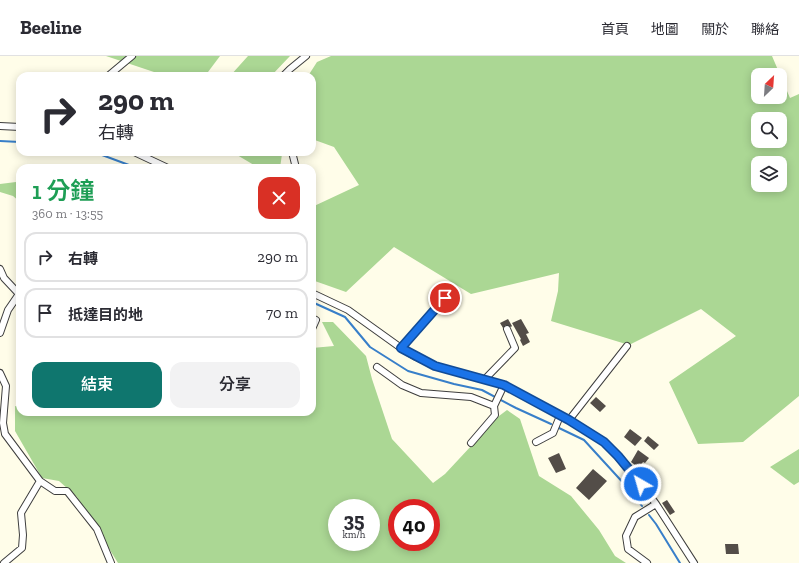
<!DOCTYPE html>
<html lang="zh-TW">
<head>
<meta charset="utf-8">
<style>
	body { margin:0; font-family:"Zilla Slab","Noto Sans TC",serif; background:#f2f2f3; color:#2b2b33; height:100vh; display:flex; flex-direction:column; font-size:15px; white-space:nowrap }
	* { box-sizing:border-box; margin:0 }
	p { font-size:13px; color:#7c7c81 }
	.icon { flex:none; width:22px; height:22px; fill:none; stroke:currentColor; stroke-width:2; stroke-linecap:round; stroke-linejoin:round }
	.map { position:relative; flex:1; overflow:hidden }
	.side { position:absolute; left:16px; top:108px; width:300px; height:252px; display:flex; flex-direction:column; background:#fff; border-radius:12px; box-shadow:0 2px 10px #0003 }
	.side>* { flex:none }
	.top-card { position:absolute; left:16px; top:16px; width:300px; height:84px; border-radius:12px; box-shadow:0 2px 10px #0003; background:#fff; color:#2b2b33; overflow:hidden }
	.needle { width:26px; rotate:25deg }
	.fabs { position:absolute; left:751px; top:12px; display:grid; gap:8px }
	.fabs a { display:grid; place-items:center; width:36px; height:36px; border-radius:8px; background:#fff; box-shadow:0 2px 10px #0003; font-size:20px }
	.speed { position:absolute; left:328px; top:443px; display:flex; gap:8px; font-size:20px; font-weight:700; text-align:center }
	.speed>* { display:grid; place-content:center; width:52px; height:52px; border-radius:50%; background:#fff; box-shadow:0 2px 10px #0003; line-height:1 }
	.speed small { font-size:10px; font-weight:400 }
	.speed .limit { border:6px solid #d22; background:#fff; color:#111 }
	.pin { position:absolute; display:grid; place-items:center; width:34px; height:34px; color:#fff; margin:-17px; border:2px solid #fff; border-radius:50%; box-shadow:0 1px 4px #0007 }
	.me { position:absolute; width:44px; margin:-22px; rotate:322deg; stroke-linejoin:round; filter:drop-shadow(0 0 3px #0008) }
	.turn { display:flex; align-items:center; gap:14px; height:84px; padding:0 16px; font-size:18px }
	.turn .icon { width:52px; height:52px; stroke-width:2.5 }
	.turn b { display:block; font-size:28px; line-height:34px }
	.round { display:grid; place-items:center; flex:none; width:42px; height:42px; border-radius:12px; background:#f2f2f3 }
	.summary { display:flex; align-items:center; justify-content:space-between; height:68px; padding:0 16px }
	h1 { font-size:24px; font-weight:600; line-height:30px; color:#1e9e55 }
	.action { display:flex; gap:8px; margin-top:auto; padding:8px 16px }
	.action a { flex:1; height:46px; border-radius:12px; background:#0f766e; color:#fff; font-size:16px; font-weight:600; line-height:46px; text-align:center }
	.action a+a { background:#f2f2f3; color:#2b2b33 }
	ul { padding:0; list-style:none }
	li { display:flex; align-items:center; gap:12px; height:50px; margin:0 8px 6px; padding:0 8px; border:2px solid #e1e1e2; border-radius:12px }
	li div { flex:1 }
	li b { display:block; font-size:15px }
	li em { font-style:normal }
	header { display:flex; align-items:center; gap:24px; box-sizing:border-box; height:56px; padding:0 20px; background:#fff; border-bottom:1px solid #e1e1e2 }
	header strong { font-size:19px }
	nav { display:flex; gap:22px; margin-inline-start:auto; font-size:14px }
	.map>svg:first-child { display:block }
	.forest { fill:#abd794; fill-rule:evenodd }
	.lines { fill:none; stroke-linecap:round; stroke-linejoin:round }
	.stream { stroke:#387fc9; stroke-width:2 }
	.building { fill:#534d48 }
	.minor-casing { stroke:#3e3e3e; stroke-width:8 }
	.minor { stroke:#fff; stroke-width:6 }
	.route-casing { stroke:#114b97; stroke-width:10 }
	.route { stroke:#1a73e8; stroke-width:7 }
</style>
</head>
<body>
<header>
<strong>Beeline</strong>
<nav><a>首頁</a><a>地圖</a><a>關於</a><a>聯絡</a></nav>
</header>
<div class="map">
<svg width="799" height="507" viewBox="0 0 799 507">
	<rect width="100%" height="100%" fill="#fffde9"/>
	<path class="forest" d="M106 0H220L205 20H166Z
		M248 0H290L271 20H230Z
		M331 0H772L790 42 799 38V340L743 386 698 388 669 326 736 280 701 253 629 289 551 265 558 235 559 217 471 238 394 191 346 236 312 224V151L359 129 334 91 312 83V20H308L317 6ZM758 19H780V41H758ZM758 63H780V85H758ZM758 107H780V129H758Z
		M232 96H281L282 98 280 112H259Z
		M16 126 20 127V146L13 140 0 136V128Z
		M322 266H333L366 300 372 323 392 383 433 427 445 418 499 360 507 354 520 363 539 420 571 440 599 474 615 500 626 507H118L77 441 59 425 42 422 15 375V350L20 351V356H312V292L334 290ZM337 452H371V486H337ZM397 452H431V486H397Z
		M799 393V426L794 429 770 411Z"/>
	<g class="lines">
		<path class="stream" d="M0 85 20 86
			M94 96 137 112
			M312 246 345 261 370 291 408 315 454 328 482 334 516 352 551 368
			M559 372 584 384 627 431 642 450
			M649 459 656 468 680 507"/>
	</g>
	<path class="building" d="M447 247 451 250 446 256 442 253Z
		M508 263 512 270 511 271 506 269 503 272 500 267Z
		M521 263 529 277 526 278 530 286 523 290 520 284 521 283 512 267Z
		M596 341 606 350 600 356 590 347Z
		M630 373 642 382 635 390 624 381Z
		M648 380 659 389 654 394 644 385Z
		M638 394 649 402 645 407 643 406 639 412 631 406Z
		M559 397 566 413 556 417 548 402Z
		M593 413 607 425 589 444 576 432Z
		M667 444 675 456 670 459 662 447Z
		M725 488H738L739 498H726Z"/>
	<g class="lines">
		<g class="minor-casing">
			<path id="minor" d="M108 20 132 0
				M283 20 290 13 306 0
				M0 70 20 71
				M134 96 168 112
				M292 96 296 112
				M0 213 4 222 19 238 8 254 0 277
				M312 237 348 254 401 292 416 301 435 310 504 329 569 364 604 386 633 417 656 448 694 507
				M312 262 316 264 312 273
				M401 292 445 242
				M377 311 402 329 421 337 471 341 494 350 495 359 471 387
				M0 317 6 330 3 367 5 378 40 425 55 435H67L97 473 111 507
				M485 323 515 292 507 273
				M494 350 504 329
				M569 364 627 290
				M536 386 553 377 560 360
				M4 507 22 492 23 479 21 457 40 425
				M647 507 628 493 626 480 635 461 656 448"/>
		</g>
		<use href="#minor" class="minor"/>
	</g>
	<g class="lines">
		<g class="route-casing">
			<path id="route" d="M445 242 401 292 435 310 504 329 569 364 604 386 618 400 641 428"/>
		</g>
		<use href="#route" class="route"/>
	</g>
</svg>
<div class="fabs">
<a><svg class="needle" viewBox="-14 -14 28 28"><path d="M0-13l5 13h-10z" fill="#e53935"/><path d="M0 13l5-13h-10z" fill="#7c7c81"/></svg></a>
<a><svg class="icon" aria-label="search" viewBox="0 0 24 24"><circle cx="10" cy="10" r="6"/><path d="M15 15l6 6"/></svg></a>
<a><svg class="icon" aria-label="layers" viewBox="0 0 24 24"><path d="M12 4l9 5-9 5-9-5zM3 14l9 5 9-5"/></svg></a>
</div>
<div class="speed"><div>35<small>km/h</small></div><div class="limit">40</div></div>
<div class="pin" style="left:445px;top:242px;background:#d93025"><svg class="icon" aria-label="arrive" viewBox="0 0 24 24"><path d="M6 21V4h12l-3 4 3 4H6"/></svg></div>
<svg class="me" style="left:641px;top:428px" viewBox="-20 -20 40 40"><circle r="17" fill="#1a73e8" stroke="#fff" stroke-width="3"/><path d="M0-11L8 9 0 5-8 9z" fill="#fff"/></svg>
<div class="top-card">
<div class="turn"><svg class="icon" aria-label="right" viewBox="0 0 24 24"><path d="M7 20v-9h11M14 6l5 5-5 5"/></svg><div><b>290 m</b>右轉</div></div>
</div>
<section class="side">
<div class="summary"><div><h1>1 分鐘</h1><p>360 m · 13:55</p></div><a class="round" style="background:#d93025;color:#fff"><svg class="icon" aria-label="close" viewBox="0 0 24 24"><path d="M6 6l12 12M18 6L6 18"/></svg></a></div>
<ul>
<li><svg class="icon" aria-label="right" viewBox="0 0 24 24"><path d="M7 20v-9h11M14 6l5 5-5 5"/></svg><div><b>右轉</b></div><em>290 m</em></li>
<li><svg class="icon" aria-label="arrive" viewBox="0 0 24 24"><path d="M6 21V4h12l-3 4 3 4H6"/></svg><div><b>抵達目的地</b></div><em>70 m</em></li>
</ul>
<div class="action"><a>結束</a><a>分享</a></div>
</section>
</div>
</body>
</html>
